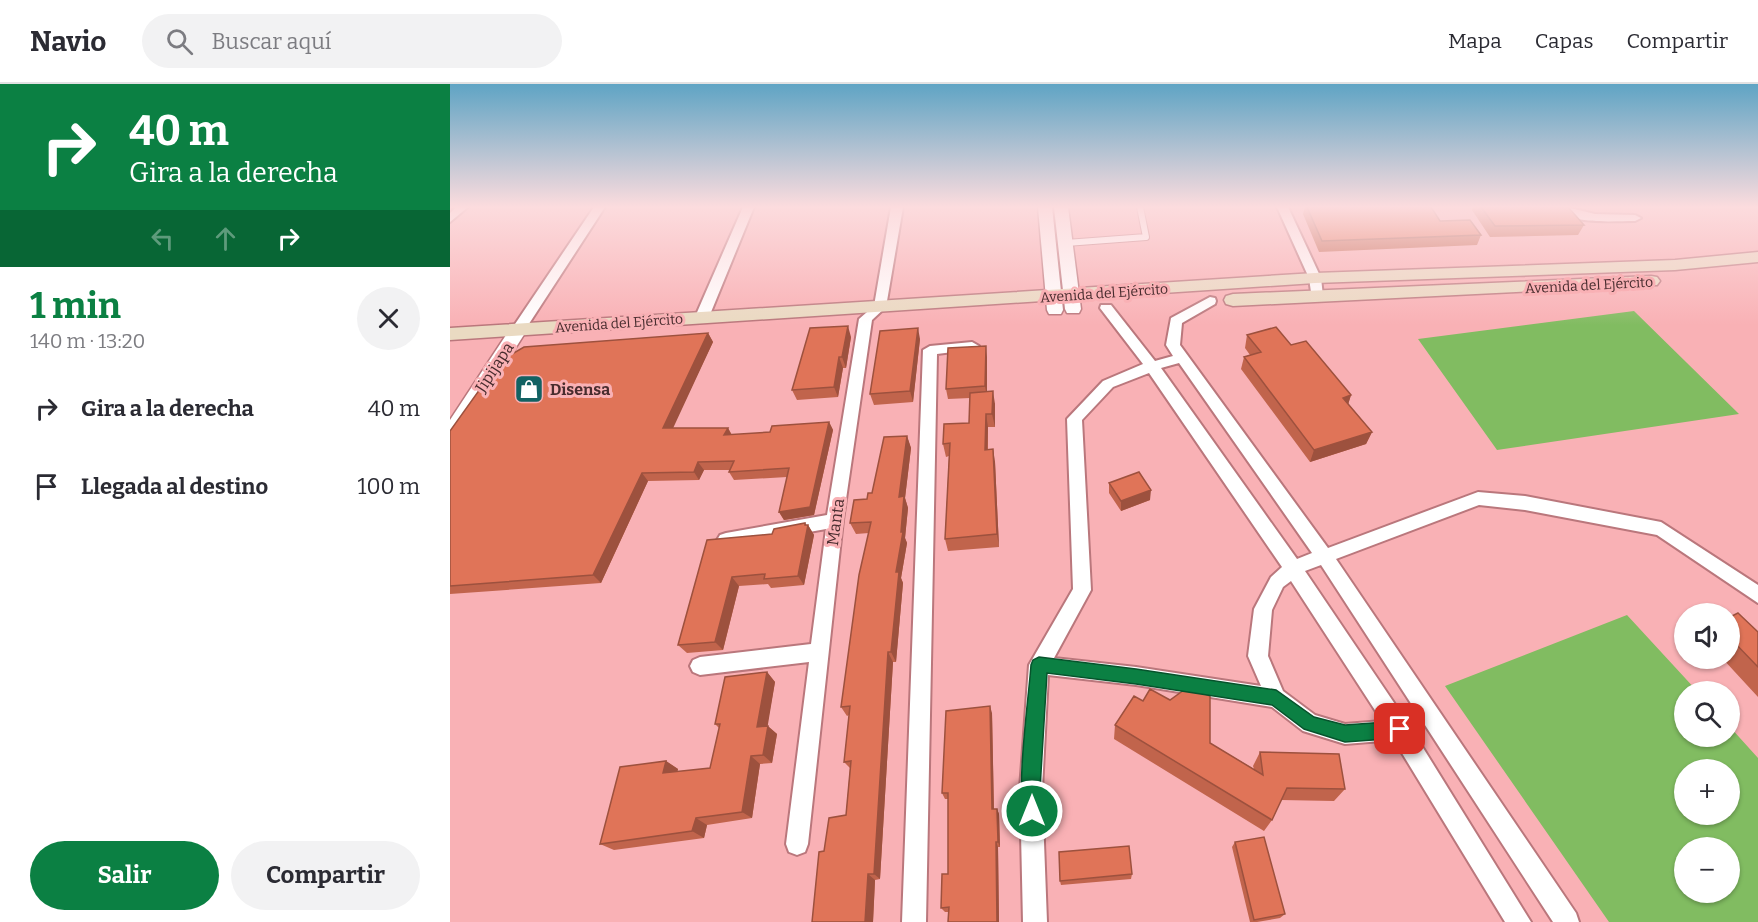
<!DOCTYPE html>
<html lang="es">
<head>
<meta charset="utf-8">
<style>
	body { margin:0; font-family:Bitter,serif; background:#f2f2f3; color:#2b2b33; height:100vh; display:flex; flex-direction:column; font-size:22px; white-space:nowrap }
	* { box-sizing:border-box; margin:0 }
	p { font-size:20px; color:#7c7c81 }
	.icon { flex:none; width:33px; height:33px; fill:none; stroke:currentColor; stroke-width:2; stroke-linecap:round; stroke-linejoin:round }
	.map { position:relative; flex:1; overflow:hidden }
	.drawer { display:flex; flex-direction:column; background:#fff; width:450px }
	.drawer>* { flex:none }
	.top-card { background:#0b8043; color:#fff; overflow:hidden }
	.tools { position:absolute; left:1224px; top:519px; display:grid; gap:12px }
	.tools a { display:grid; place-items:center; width:66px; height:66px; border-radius:50%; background:#fff; box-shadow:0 2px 4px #0004; font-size:30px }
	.pin { position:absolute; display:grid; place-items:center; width:51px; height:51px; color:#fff; margin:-26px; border-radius:12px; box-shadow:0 3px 9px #0006 }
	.me { position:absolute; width:66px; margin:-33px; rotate:0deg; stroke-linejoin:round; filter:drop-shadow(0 0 4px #0008) }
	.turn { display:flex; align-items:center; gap:21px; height:126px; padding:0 30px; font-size:27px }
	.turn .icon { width:78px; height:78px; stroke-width:2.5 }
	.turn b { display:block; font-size:42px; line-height:51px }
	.lanes { display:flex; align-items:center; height:57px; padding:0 30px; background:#0003; justify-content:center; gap:30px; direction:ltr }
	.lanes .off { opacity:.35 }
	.round { display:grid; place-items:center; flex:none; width:63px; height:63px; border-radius:32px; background:#f2f2f3 }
	.summary { display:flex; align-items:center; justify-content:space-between; height:102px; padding:0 30px }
	h1 { font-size:36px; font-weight:700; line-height:45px; color:#0b8043 }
	.primary-button { display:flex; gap:12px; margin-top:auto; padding:12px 30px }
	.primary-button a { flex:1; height:69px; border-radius:36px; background:#0b8043; color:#fff; font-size:24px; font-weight:700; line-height:69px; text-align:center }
	.primary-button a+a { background:#f2f2f3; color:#2b2b33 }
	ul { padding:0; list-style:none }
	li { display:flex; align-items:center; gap:18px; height:78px; padding:0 30px }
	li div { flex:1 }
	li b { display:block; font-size:22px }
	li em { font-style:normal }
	header { display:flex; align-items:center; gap:36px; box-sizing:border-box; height:84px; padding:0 30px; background:#fff; border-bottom:2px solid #e1e1e2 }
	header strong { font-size:28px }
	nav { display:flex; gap:33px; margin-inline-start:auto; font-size:21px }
	.search { width:420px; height:54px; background:#f2f2f3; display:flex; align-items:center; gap:15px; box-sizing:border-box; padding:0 21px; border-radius:33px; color:#7c7c81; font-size:22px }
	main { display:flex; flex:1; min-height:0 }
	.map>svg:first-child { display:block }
	.green { fill:#81bc61; fill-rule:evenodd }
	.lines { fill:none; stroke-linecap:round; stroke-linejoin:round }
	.service-casing { stroke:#ba777c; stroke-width:8 }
	.minor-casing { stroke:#ba777c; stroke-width:4 }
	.tertiary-casing { stroke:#ba777c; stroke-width:3 }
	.secondary-casing { stroke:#ba777c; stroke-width:3 }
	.service { stroke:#fff; stroke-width:6 }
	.minor { fill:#fff; fill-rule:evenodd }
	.tertiary { fill:#fff; fill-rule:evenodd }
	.secondary { fill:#eadac2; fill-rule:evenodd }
	.wall { fill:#c1644c }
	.shaded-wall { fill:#9d513e }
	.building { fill:#e07458; stroke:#9d513e; stroke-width:1.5 }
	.route { fill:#0b8043; stroke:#07532c; stroke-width:1.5 }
	.labels { text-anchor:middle; stroke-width:6; stroke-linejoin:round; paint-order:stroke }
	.far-street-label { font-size:14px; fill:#482c2e; stroke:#f9b1b5 }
	.street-label { font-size:16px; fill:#482c2e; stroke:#f9b1b5 }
	.poi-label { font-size:16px; font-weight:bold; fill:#482c2e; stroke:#f9b1b5; text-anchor:start }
</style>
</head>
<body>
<header>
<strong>Navio</strong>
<div class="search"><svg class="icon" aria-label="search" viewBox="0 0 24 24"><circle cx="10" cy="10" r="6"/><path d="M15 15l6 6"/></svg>Buscar aquí</div>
<nav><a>Mapa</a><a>Capas</a><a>Compartir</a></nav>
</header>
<main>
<section class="drawer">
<div class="top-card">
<div class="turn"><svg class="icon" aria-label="right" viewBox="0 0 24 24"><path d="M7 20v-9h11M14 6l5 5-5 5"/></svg><div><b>40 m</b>Gira a la derecha</div></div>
<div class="lanes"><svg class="icon off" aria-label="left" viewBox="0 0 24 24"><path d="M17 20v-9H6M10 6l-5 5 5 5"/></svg><svg class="icon off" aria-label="ahead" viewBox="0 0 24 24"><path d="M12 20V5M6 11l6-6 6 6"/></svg><svg class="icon" aria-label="right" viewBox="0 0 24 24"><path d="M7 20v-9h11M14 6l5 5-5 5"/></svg></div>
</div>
<div class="summary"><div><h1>1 min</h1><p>140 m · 13:20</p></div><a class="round"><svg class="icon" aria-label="close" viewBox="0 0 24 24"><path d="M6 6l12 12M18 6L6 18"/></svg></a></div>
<ul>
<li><svg class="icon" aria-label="right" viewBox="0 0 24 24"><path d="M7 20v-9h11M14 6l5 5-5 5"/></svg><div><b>Gira a la derecha</b></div><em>40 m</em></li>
<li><svg class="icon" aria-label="arrive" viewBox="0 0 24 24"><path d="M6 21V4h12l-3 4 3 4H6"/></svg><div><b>Llegada al destino</b></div><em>100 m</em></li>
</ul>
<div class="primary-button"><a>Salir</a><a>Compartir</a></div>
</section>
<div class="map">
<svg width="1308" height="838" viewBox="0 0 1308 838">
	<rect width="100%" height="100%" fill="#f9b1b5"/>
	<path class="green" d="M1184 227 1289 330 1047 366 968 255Z
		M1177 531 1247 607 1234 608V652H1280V643L1308 674V838H1159L995 602ZM1234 686H1280V730H1234ZM1234 764H1280V808H1234Z"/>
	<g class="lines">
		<g class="service-casing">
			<path id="service" d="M616 159 696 153 690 123"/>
		</g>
		<g class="minor-casing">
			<path id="minor" d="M6 123H18L0 138V129Z
				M144 123H155L73 249H63L61 246Z
				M293 123H304L259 233 257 236H247L245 233Z
				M441 123H453L436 223 422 236 393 436 358 760 355 768 347 771 339 768 336 760 359 578 250 591 243 588 240 582 243 576 250 573 361 560 376 445 276 463 270 461 267 456 270 451 276 449 377 431 409 235 424 222Z
				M827 123H838L871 194 873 212 872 215H862L859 194Z
				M1101 123H1116L1145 130 1185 131 1191 134 1185 137C1159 137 1121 141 1101 123Z
				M760 213 765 214 766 217 765 220 732 239 730 261 878 464 1028 408 1075 412 1211 438 1308 501V519L1207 451 1075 426 1029 421 886 475 1126 829 1129 838H1103L871 481 855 487 957 638 1081 838H1055L944 656 895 660 853 647 822 623 686 601 598 591 592 705 597 838H573L570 705 579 581 623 505 617 335 653 297 693 280 650 224 651 221H661L705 277 723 272 716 261 721 234ZM729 279 862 469 847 475 711 284ZM699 289 832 483 821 493 804 525 798 572 811 602 686 583 604 574 641 506 632 336 663 303ZM841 497 932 637 895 640 865 631 833 607 818 572 822 526 833 503Z
				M522 258 529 262 527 265 487 270 476 838H452L473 266 480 262Z"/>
		</g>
		<g class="tertiary-casing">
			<path id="tertiary" d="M588 123H602L613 226 611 230H599L597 226Z
				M604 123H618L631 225 629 229H617L615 225Z
				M68 241 74 242 77 246 7 356 0 358V336L62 242Z"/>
		</g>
		<g class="secondary-casing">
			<path id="secondary" d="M1308 168V178L1225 186 865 199 0 256V244L865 189 1225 176Z
				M1201 192 1207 193 1210 197 1207 201 783 222 776 220 774 216 776 212 783 210Z"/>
		</g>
		<use href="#service" class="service"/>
		<use href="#minor" class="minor"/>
		<use href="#tertiary" class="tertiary"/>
		<use href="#secondary" class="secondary"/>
	</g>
	<path class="wall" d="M855 123H981L990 137 1031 151 1027 161 869 168 853 130Z
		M1023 123H1118L1134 141 1128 151 1040 153 1022 126Z
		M258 249 263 258 222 344H278L282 351 320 348 379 338 383 346 364 431 334 436 329 428 337 393 284 396 279 388 280 386H254L249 396 198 397 151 499 0 510V347Z
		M797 251 841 261 901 311 898 320 922 348 916 360 860 378 791 285 794 273 800 271 795 264Z
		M401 253 396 284H393L388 313 347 316 342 306Z
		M470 255 463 318 424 321 420 310Z
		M537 273V308L545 320V343H538V366L545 378 549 463 498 467 495 455 499 372 496 373 493 360 519 339 520 314 498 315 496 305Z
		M457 352 461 364 455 414 458 424 455 454 457 459 451 494 453 499 446 578H443L430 795 425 796 423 838H362L374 767 396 731 400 684 394 678 399 631 397 632 391 623 419 449 406 450 400 439 422 409Z
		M659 399 700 416 671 427 659 409Z
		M355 439 356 441H358L364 451 354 501 321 504 318 500 289 502 273 566 237 569 228 561 257 456 322 450Z
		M1280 533 1308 548V613L1272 574H1280Z
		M317 588 325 598 317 642 327 650 322 679 310 680 302 734 257 741 254 754 164 766 150 760 216 677 228 685 227 688 260 684 269 644 265 640Z
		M720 616 760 659 804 685 803 682 810 668 895 705 884 717 831 716 822 736 814 747 664 655 665 641 693 617Z
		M542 629 544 725H547L549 730 550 763H548L549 838H498L499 828H495L491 824 498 790V715H495L492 709Z
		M785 758 835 830 830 834 807 838H800L782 763Z
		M682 790 681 795 611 801 610 797Z"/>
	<path class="shaded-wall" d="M398 242 401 253 396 284 392 273Z
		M468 244 470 255 463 318 460 307Z
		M258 249 263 258 219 353 213 344Z
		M536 262 537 273V313L535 302Z
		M389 273 393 284 388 313 384 303Z
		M543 307 545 320V343L542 330Z
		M901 311 897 324 893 314Z
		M536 330 538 343 537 379 535 366Z
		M379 338 383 346 364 431 334 436 329 428Z
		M278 344 282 352 274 351Z
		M922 348 916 360 860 378 864 366Z
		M457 352 461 364 455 414 458 424 455 454 457 459 451 494 453 499 446 578 441 568 446 488 451 448 449 413Z
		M543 365 545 378 549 463 547 450Z
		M248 378 254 386 249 396 244 388Z
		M192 389 198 397 151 499 143 491Z
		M701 406 700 416 671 427V417Z
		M355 439 358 444V441L364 451 354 501 348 492Z
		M282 493 289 502 273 566 265 558Z
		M438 568 443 578 430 795 424 790Z
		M317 588 325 598 316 652 307 643Z
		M540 622 542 629 544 731 542 725Z
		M318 642 327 650 322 679 313 671Z
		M301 672 310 680 302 734 292 728Z
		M216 677 228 685 225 697 213 689Z
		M547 725 549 730 550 763 548 758Z
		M246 734 257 741 254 754 242 747Z
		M546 758 548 763 549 838H547Z
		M418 790 425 796 423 838H415Z"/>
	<path class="building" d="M857 123H981L990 137 1020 136 1031 151 872 157Z
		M1031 123H1118L1134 141 1045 142Z
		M398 242 392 273H389L384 303 342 306 360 244Z
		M826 243 841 261 856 257 901 311 893 314 922 348 864 366 794 273 811 268 797 251Z
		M468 244 460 307 420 310 430 247Z
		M258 249 213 344H278L274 351 320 348 322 342 379 338 360 423 329 428 339 384 279 388 284 377 248 378 244 388 192 389 143 491 0 502V347L50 277 74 263Z
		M536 262 535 302 496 305 498 264Z
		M543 307 542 330H536L535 366 543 365 547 450 495 455 500 359 493 360 494 340 519 339 520 309Z
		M457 352 449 413 454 412 451 448H453L446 488H449L441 568H438L424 790H418L415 838H362L369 768 374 767 379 734 396 731 401 677 394 678 400 622 391 623 409 491 421 438 400 439 404 416 417 415 418 409H422L434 353Z
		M689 388 701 406 671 417 659 399Z
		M355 439V441H358L348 492 314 495 315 490 282 493 265 558 228 561 257 456 322 450 324 445Z
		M1288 529 1308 548V583L1280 554V533Z
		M317 588 307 643 318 642 313 671 301 672 292 728 246 734 242 747 150 760 170 683 216 677 213 689 260 684 270 640H265L275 593Z
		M738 603 760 612V659L813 691 810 668 889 670 895 705 837 704 822 736 665 641 684 612 693 617 700 605 720 616Z
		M540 622 542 725H547L548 758H546L547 838H498L499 823 491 824 492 790H498V709H492L496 627Z
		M814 753 835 830 804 836 785 758Z
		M679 762 682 790 610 797 609 768Z"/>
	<linearGradient id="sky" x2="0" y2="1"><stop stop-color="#5fa4c4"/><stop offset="0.51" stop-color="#fcdcde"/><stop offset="1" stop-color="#fcdcde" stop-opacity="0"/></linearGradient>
	<rect width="1308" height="241" fill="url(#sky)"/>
	<path class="route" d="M589 573 686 585 826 606 864 633 895 641 950 637 956 640 959 645 956 651 950 654 895 658 854 645 822 621 686 600 597 589 590 705 591 727 588 734 582 736 575 734C565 710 579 612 581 581L583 576Z"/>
	<defs>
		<g id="shop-square" transform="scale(1.5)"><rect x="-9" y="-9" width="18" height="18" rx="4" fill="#126263" stroke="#f9b1b5"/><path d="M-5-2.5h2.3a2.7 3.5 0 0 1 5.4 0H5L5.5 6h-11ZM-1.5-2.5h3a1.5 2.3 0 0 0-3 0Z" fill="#fff"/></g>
	</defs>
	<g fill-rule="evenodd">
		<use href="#shop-square" x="79" y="305"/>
	</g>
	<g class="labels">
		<g class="far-street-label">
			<text transform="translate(1139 201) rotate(-3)" y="5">Avenida del Ejército</text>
			<text transform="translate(654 209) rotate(-4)" y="5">Avenida del Ejército</text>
			<text transform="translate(169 239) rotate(-4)" y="5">Avenida del Ejército</text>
		</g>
		<g class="street-label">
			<text transform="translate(44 283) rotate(-57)" y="6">Jipijapa</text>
			<text transform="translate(385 438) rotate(-82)" y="6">Manta</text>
		</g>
		<g class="poi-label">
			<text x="100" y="311">Disensa</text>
		</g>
	</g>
</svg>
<div class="tools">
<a><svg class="icon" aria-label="sound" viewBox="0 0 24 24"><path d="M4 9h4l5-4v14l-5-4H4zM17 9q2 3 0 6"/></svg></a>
<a><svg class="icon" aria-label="search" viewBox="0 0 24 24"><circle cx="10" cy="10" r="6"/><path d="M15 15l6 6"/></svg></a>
<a>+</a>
<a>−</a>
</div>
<div class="pin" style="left:950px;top:645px;background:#d93025"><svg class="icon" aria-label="arrive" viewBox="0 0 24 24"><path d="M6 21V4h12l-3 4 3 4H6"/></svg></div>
<svg class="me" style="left:582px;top:727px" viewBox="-20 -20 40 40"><circle r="17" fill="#0b8043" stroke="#fff" stroke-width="3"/><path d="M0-11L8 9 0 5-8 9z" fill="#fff"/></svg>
</div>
</main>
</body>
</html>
